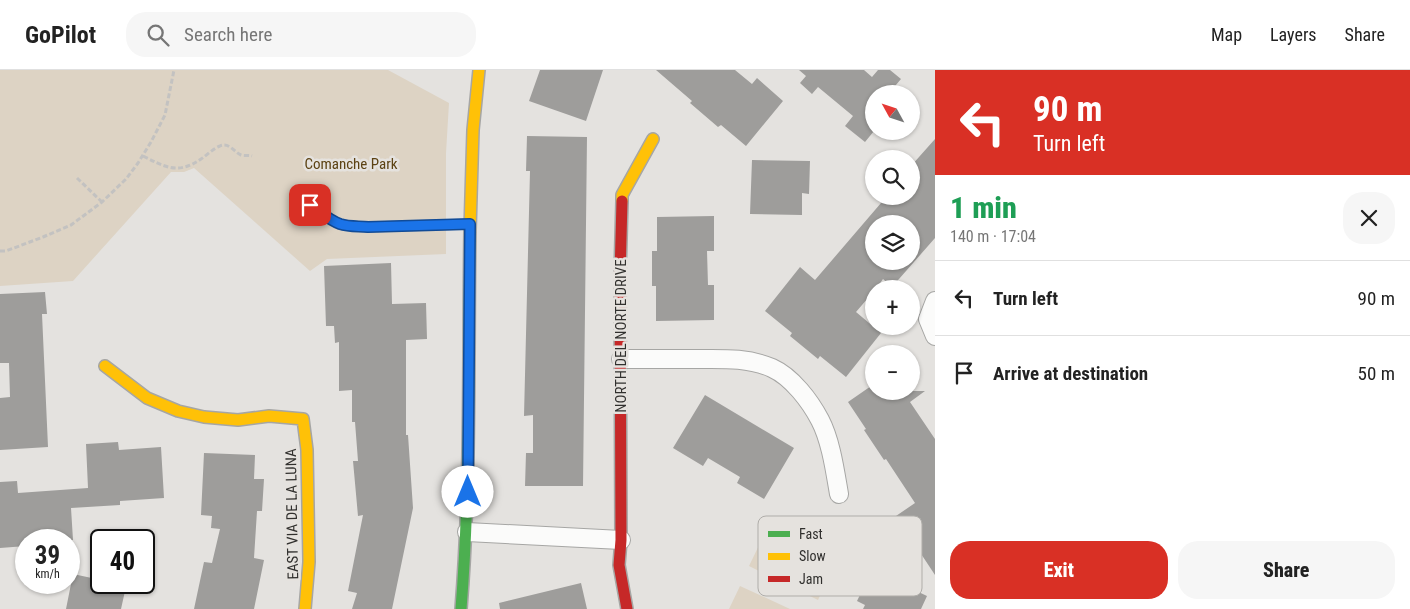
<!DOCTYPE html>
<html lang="en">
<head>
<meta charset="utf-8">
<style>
	body { margin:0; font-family:"Roboto Condensed",sans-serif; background:#f6f6f6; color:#222; height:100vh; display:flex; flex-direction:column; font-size:19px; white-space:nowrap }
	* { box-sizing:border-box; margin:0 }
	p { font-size:16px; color:#767676 }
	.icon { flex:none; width:28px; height:28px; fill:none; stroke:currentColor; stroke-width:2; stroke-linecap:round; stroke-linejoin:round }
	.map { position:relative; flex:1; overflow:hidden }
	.drawer { display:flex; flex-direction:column; background:#fff; width:475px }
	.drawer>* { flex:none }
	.hud { background:#d93025; color:#fff; overflow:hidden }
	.needle { width:32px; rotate:310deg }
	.buttons { position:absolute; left:865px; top:15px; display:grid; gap:10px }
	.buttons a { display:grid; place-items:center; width:55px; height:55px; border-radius:50%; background:#fff; box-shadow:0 1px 4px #0004; font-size:25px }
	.speed { position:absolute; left:15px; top:459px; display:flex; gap:10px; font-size:25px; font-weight:700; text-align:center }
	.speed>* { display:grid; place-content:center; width:65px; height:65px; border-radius:50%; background:#fff; box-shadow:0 1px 4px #0004; line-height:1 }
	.speed small { font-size:12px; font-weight:400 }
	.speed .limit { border:2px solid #111; border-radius:8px; background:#fff; color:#111 }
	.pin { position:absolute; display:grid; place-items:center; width:42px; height:42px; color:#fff; margin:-21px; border-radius:10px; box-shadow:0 2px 8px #0006 }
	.me { position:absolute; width:55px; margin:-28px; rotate:0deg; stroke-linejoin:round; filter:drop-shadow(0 0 4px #0008) }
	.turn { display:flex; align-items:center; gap:18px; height:105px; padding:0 15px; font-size:22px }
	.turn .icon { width:65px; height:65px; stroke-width:2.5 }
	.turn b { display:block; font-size:35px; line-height:42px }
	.round { display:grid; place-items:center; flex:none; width:52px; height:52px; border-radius:20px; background:#f6f6f6 }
	.headline { display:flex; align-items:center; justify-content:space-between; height:85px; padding:0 15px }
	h1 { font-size:30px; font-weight:800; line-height:38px; color:#1e9e55 }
	.action { display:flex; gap:10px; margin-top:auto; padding:10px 15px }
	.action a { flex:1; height:58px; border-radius:20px; background:#d93025; color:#fff; font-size:20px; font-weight:800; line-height:58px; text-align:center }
	.action a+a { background:#f6f6f6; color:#222 }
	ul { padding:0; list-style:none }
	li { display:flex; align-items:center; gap:15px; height:75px; padding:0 15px; border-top:1px solid #e0e0e0 }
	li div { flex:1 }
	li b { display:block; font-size:19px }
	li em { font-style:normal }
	header { display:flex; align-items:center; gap:30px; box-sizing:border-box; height:70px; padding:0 25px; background:#fff; border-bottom:1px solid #e0e0e0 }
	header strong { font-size:24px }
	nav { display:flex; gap:28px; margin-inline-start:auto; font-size:18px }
	.search { width:350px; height:45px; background:#f6f6f6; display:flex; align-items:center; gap:12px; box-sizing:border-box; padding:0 18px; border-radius:20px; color:#767676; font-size:19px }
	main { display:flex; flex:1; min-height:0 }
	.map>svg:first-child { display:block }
	.green { fill:#ddd3c4 }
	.building { fill:#9e9d9b; fill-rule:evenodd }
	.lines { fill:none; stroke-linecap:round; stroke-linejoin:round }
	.lane-casing { stroke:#a6a6a4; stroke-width:11 }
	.street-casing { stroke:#a6a6a4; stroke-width:20 }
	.fast-casing { stroke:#a6a6a4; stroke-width:14 }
	.slow-casing { stroke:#a6a6a4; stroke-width:14 }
	.jam-casing { stroke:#a6a6a4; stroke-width:14 }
	.path { stroke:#c3c2c1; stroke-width:3; stroke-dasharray:5 2.5; stroke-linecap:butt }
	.lane { stroke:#fbfbfa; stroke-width:9 }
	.street { stroke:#fbfbfa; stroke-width:18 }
	.fast { stroke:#4caf50; stroke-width:11 }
	.slow { stroke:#ffc107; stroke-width:11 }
	.jam { stroke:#c62828; stroke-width:11 }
	.route-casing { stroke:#114b97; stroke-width:12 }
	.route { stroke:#1a73e8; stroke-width:9 }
	.labels { text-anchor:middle; stroke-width:5; stroke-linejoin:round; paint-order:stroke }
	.park-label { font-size:15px; fill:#5c4213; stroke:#e5e2de }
	.street-label { font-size:15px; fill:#31302e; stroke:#e5e2de }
	.key { fill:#e5e2de; stroke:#afada9; stroke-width:1 }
	.key-label { font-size:14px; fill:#31302e }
</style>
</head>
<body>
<header>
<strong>GoPilot</strong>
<div class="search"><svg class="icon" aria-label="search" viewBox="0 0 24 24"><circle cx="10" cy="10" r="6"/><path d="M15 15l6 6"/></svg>Search here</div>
<nav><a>Map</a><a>Layers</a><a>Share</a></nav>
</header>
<main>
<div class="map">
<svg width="935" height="539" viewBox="0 0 935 539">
	<rect width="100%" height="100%" fill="#e4e2df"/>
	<path class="green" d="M0 0H388L449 33 446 83V184L327 189 310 201 194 98 184 102H171L73 211 0 216Z
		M765 463 834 496 818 530 749 496Z
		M740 516 790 539H729Z"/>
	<path class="building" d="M540 0H603L586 51 529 31Z
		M656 0H735L752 14 757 8 783 31 746 76 721 55 718 57 690 33 692 31Z
		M799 0H864L872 7 878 0H890L901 9 890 22 893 24H874V61L865 72 845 56 853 46 818 17 812 24 800 13 806 6Z
		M527 66 587 67 583 416H525L526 383H533V345L524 346 530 101H526Z
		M935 69V168L892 217 883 209 876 219H874V221L856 242 881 263 846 307 820 286 818 289 790 266 792 263 765 241 800 197 815 210 887 126H911V96ZM874 154H911V191H874Z
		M752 90 810 91 809 124 802 123V145L750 144Z
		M714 146V181H707L708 215H714V250L656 251V216H652V181H657V147Z
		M391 193 392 234 426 233 427 269 406 270V365H408L413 438 392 539H352L357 523 348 521 363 445 358 446 353 391H358L355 352H352V320L339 321V272L335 273 334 256H326L324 196Z
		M45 222 47 244H42L48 377 0 380V328L10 327 9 293H0V224Z
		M874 314V321H925L910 332 935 369V505L896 446 915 433 886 389 884 390 864 360 866 359 848 332Z
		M705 325 794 378 764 429 737 413 740 407 708 388 703 396 673 378Z
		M118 372 119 380 161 377 164 428 120 431V435L71 438 73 470H26V476L0 478V412L17 411 18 423 88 418 86 374Z
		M204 383 255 385 254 409H264L262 441H257L254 488 264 490 254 539H194L204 492 212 493 220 459 211 458 212 446 201 445Z
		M872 500 927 526 921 539H863L865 535 857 531Z
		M73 504 101 510V512H127L121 539H66Z
		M581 513 587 539H500L499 533Z"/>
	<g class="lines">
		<g class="lane-casing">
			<path id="lane" d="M310 135C319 141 329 150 340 154 349 157 359 156 368 157L470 154"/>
		</g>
		<g class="street-casing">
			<path id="street" d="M935 231 928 249 935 266
				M621 289C645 289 669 289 693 289 720 289 747 287 772 298 792 307 810 331 820 350 831 371 835 401 839 424
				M467 462 621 470"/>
		</g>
		<g class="fast-casing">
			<path id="fast" d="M461 539C471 413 468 287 470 160"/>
		</g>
		<g class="slow-casing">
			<path id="slow" d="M622 131V125L653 69
				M470 160 473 60 479 0
				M105 296 147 328 178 341 204 347 238 350 269 346 303 349 307 380 309 492 305 539"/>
		</g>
		<g class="jam-casing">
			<path id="jam" d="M622 131 620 205 621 470 619 495 627 539"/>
		</g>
		<path class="path" d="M143 86C165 97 178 105 201 89 207 85 214 78 220 76 229 72 234 82 241 85 243 86 249 85 252 86
			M77 108 102 132
			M0 181H6L43 167 71 155 102 132 126 109 138 93 151 72 165 45 174 0"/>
		<use href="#lane" class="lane"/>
		<use href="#street" class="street"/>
		<use href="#fast" class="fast"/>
		<use href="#slow" class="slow"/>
		<use href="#jam" class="jam"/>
	</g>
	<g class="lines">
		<g class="route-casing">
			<path id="route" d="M310 135C319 141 329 150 340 154 349 157 359 156 368 157L470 154 468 422"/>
		</g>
		<use href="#route" class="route"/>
	</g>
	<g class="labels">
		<g class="park-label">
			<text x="351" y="99">Comanche Park</text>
		</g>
		<g class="street-label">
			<text transform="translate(621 266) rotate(-90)" y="5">NORTH DEL NORTE DRIVE</text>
			<text transform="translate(292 444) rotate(-91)" y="5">EAST VIA DE LA LUNA</text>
		</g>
	</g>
	<rect x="758" y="446" width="164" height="80" rx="8" class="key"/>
	<rect x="768" y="461" width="22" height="6" fill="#4caf50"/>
	<rect x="768" y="483" width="22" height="7" fill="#ffc107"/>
	<rect x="768" y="506" width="22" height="6" fill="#c62828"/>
	<g class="key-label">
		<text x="799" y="469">Fast</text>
		<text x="799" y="491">Slow</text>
		<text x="799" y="514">Jam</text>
	</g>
</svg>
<div class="buttons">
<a><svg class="needle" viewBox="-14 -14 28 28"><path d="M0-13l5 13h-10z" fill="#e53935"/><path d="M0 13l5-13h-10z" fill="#767676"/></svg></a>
<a><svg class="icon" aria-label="search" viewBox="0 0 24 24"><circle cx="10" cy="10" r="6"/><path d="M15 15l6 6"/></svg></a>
<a><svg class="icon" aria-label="layers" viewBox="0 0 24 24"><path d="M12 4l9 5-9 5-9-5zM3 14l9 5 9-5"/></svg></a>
<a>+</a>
<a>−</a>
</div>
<div class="speed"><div>39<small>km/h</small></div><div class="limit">40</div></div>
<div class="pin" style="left:310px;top:135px;background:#d93025"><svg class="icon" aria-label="arrive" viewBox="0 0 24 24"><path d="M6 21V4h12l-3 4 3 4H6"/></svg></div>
<svg class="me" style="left:468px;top:422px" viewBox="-20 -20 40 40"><circle r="19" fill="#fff"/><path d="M0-13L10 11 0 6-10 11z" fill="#1a73e8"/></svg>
</div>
<section class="drawer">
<div class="hud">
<div class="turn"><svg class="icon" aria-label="left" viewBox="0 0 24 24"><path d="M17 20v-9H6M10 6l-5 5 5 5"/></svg><div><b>90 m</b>Turn left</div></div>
</div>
<div class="headline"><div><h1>1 min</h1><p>140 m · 17:04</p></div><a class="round"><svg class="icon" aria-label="close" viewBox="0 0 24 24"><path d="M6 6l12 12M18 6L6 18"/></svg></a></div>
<ul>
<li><svg class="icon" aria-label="left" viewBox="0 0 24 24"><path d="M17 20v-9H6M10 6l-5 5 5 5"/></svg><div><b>Turn left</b></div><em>90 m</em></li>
<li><svg class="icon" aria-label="arrive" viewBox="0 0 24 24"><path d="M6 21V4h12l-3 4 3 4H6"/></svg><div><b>Arrive at destination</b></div><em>50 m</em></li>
</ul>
<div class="action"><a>Exit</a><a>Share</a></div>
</section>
</main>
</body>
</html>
